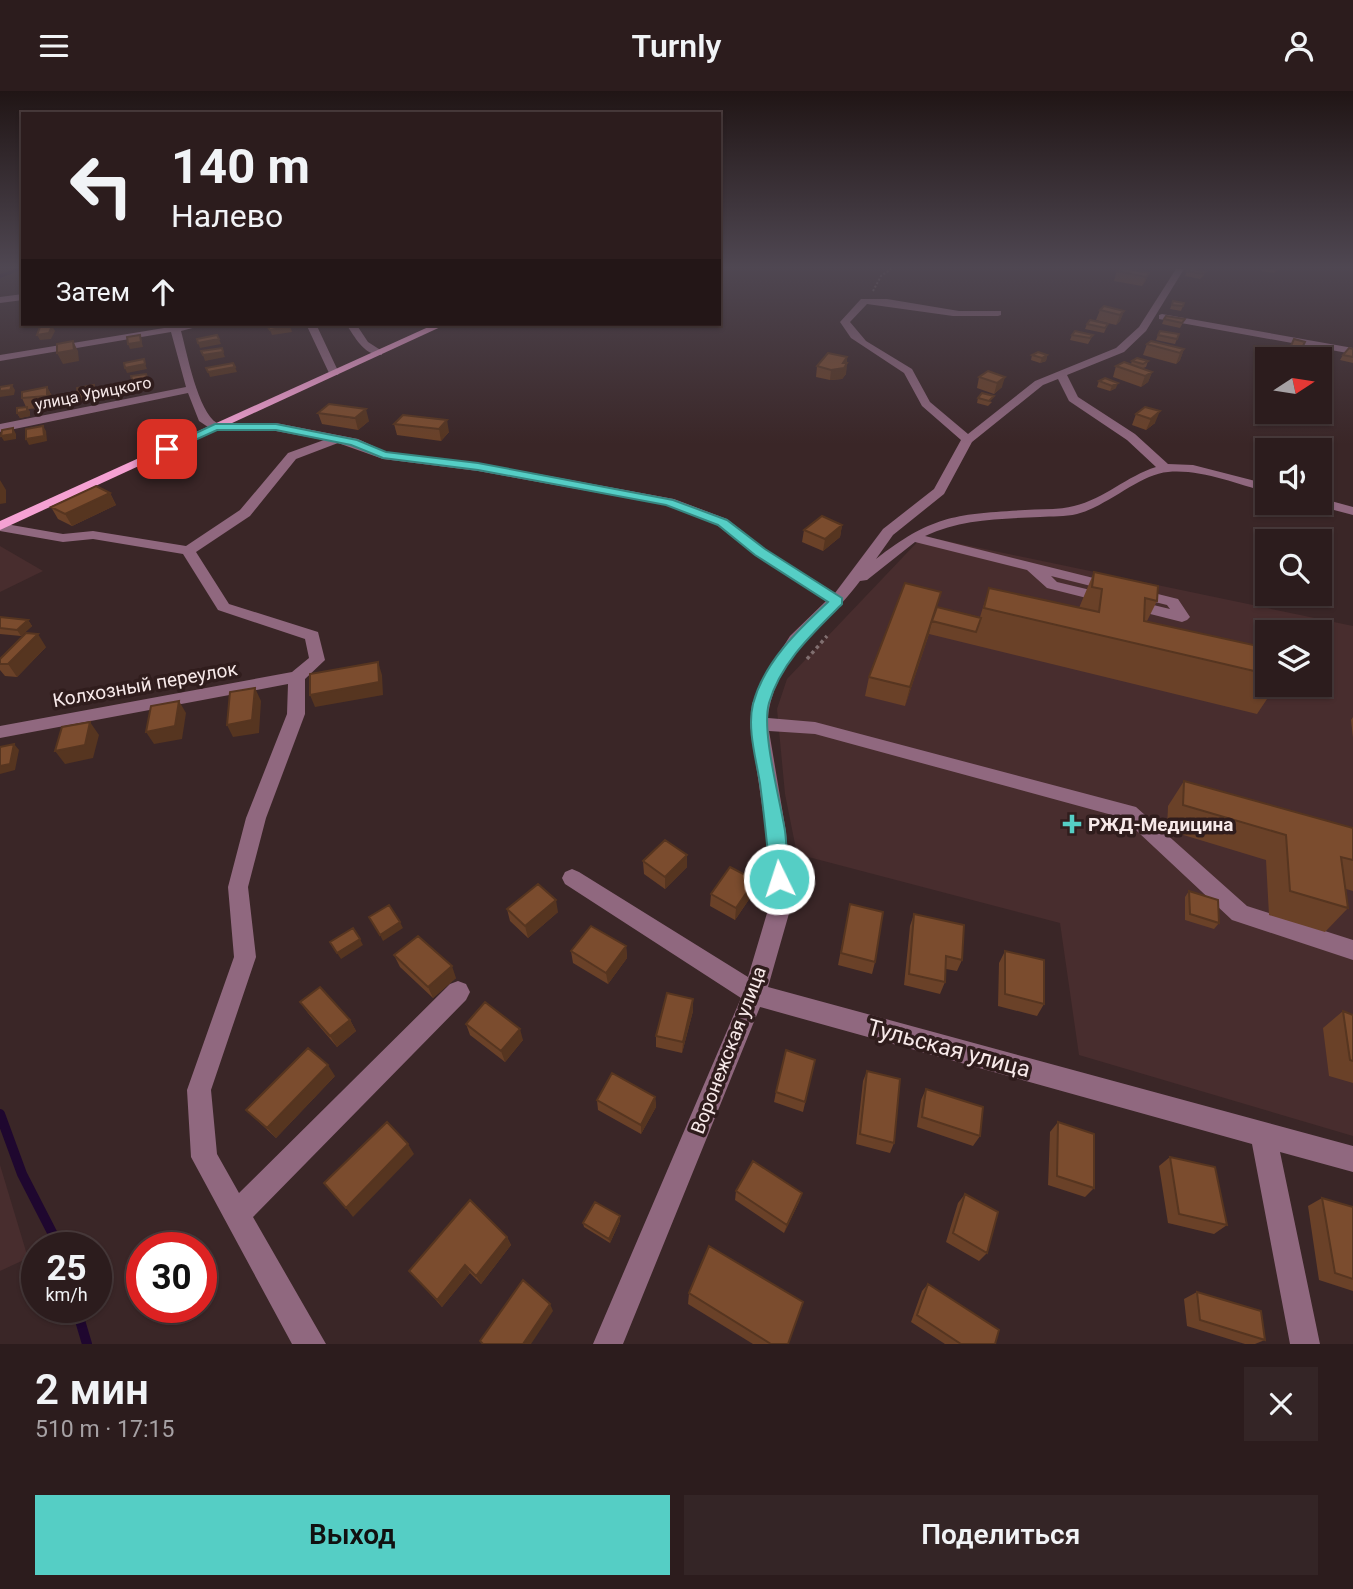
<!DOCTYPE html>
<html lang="ru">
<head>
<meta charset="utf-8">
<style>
	body { margin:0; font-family:Roboto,sans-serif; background:#342526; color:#f1f3f6; height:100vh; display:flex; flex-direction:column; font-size:26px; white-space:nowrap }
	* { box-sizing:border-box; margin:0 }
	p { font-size:23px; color:#a6a1a4 }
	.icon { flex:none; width:38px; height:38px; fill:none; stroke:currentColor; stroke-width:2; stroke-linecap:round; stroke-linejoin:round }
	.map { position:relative; height:1253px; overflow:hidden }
	.drawer { display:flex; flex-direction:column; background:#2c1c1d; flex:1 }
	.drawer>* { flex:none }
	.top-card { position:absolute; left:21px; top:21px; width:700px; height:214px; border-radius:0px; box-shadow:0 2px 5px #0004,0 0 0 2px #483a3b; background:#2c1c1d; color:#f1f3f6; overflow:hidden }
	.needle { width:46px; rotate:78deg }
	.tools { position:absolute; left:1255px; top:256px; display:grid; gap:14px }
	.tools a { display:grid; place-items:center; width:77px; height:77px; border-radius:0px; background:#2c1c1d; box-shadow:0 2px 5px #0004,0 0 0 2px #483a3b; font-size:35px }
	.speed { position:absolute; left:21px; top:1141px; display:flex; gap:14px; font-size:35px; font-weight:700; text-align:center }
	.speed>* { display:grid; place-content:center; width:91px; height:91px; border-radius:50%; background:#2c1c1d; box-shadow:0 2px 5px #0004,0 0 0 2px #483a3b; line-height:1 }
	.speed small { font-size:18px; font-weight:400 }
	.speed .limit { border:10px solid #d22; background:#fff; color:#111 }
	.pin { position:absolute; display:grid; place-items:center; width:60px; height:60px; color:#fff; margin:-30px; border-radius:14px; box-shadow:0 4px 10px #0006 }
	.me { position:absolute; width:77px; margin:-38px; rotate:356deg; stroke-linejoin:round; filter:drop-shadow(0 0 5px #0008) }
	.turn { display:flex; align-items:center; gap:24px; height:147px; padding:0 35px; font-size:32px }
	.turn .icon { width:91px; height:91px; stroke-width:2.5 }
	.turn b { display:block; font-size:49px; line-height:60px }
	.then { display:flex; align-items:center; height:66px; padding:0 35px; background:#0003; gap:14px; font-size:26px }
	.round { display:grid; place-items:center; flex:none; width:74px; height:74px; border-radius:0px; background:#342526 }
	.head { display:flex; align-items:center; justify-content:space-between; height:119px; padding:0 35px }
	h1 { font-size:42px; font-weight:600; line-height:52px }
	.cta { display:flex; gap:14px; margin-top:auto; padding:14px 35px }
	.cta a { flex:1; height:80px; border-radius:0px; background:#55cec5; color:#111; font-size:28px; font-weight:600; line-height:80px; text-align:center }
	.cta a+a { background:#342526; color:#f1f3f6 }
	header { display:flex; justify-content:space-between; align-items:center; height:91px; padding:0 35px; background:#2c1c1d; font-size:32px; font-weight:600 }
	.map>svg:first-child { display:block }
	.built { fill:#482d2e; fill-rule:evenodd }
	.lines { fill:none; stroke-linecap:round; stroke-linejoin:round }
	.stream-far1 { stroke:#1f072f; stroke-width:3.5 }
	.stream { stroke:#1f072f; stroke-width:10 }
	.path-far1 { stroke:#816f70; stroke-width:2; stroke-dasharray:2 2; stroke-linecap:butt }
	.path { stroke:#816f70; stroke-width:3.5; stroke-dasharray:3.5 3.5; stroke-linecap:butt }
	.minor { fill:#90687f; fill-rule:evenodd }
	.major { fill:#f5a1d3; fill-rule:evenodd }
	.wall { fill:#6a4128 }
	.shaded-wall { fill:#563520 }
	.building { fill:#7b4c2e; stroke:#563520; stroke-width:2 }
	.route { fill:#55cec5; stroke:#378680; stroke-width:2 }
	.poi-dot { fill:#55cec5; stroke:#301d1d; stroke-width:2.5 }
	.labels { text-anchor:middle; stroke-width:7; stroke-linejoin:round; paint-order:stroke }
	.far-street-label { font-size:16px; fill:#f7e9e9; stroke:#301d1d }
	.street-label { font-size:19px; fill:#f7e9e9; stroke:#301d1d }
	.poi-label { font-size:19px; font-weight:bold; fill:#f7e9e9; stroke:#301d1d; text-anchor:start }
	.near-street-label { font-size:23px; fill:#f7e9e9; stroke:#301d1d }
</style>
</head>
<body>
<header><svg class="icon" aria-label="menu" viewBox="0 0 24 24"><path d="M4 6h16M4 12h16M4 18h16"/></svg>Turnly<svg class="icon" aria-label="person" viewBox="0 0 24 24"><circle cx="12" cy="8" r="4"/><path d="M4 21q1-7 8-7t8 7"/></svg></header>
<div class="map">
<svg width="1353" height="1253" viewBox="0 0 1353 1253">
	<rect width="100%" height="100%" fill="#3a2627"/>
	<path class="built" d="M923 445 1353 535V1045L1079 964 1060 832 797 763 785 703 777 618 787 588ZM1267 541H1320V593H1267Z
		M0 455 43 480 0 501Z
		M0 1074 28 1167 0 1180Z"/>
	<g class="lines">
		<path class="stream-far1" d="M0 185 19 178"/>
		<path class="stream" d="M0 1023 22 1083 60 1157
			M76 1216 87 1253"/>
		<path class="path-far1" d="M873 200 881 185 891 178"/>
		<path class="path" d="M807 568 827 545"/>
		<path class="minor" d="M1176 178H1184L1146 240 1124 261 1067 284 1078 306 1135 343 1168 373 1193 374 1267 393V401C1236 393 1201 378 1168 381 1140 383 1108 415 1077 423 1065 426 1052 425 1040 426 999 428 962 428 925 445L1178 508 1190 526 1187 529 1182 531 1047 497 1027 479 915 451 867 489 860 490C828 534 774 566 768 627L815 631 1136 716 1247 815 1353 849V869L1232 829 1123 727 815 643 769 640 786 741 792 812 768 896 1353 1055V1081L1280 1061 1320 1253H1290L1252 1053 760 916 623 1253H593L741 907 565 793 562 787 565 781 572 778 579 781 748 886 770 812 766 741 750 633 752 613 765 584 790 545 826 510 755 464 717 434 666 414 478 380 383 368 338 352 296 368 250 425 196 461 229 513 318 541 325 569 305 588V623L266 727 248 796 256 866 211 999 217 1063 239 1102 450 893 458 890 466 893 470 901 466 909 253 1126 326 1253H292L191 1066 187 999 234 866 228 796 246 727 287 623 288 593 0 647V635L292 581 309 567 305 548 218 519 183 463 93 448 63 451 0 440V432L63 443 93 440 186 455 240 419 288 362 324 349 276 340 211 338 199 330 188 302 0 341V333L186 296 171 241 0 270V264L170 236 169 233H208L181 240C187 262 198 321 217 332H276L358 348 386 361 478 372 674 408 727 428 765 458 835 502 883 438 934 398 961 349 922 315 904 282 851 247 840 231 861 208H887L959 220H1001V224L998 225H953L867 213 850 231 866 250 912 278 930 311 968 343 1035 290 1116 257 1139 236ZM1058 288 1069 310 1127 349 1156 376C1127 385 1104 408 1074 415 1059 419 1041 418 1025 419 957 423 932 424 876 468L893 444 944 403 972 351 1043 294ZM1051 485 1167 514 1170 518 1057 491Z
			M23 203V209L0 212V206Z
			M1162 223 1353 257V263L1159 228V224Z
			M306 233H316L339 282 338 284 329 282Z
			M346 233H356L368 251 382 260V264C364 265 355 246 346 233Z
			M1320 407 1353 416V424L1315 414 1314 411H1320Z"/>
		<path class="major" d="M435 233H447L0 439V430Z"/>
	</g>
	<path class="wall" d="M1263 178H1278L1274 182 1262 180Z
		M1117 180 1149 182 1145 191 1142 195 1114 190Z
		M1187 180 1205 181 1203 185 1200 188 1185 185Z
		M1173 210 1184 212 1181 220 1170 218Z
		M1100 219 1124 220 1120 230 1116 234 1096 229Z
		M1164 228H1185L1180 237 1162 233Z
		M1087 233H1108L1104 242 1085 238Z
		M1179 243 1175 253 1156 249 1158 244Z
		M1072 244H1093L1088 253 1070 249Z
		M1294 248 1305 251 1299 264 1287 262Z
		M1147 253 1184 258 1180 269 1176 273 1143 264Z
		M1353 258V272L1340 269 1343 264Z
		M1032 264H1047L1046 270 1040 272 1031 269Z
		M847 266 846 283 842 288 830 289 816 286 817 275Z
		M1132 270H1148L1146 276 1143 277 1152 281 1148 291 1141 296 1113 286 1116 275 1131 273Z
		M988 280 1002 296 994 303 977 297 979 286Z
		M1105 287 1116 297 1110 300 1097 296 1099 290Z
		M47 296 53 307V316L28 318 30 321V325L20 327 17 322 26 316 22 307Z
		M978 307 992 311 988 315 977 312Z
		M1145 316 1155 332 1146 339 1132 334 1136 323Z
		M318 322 369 330 358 339 322 333Z
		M403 324 449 341 441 350 397 344 394 333Z
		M110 402 116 414 72 435 58 428 51 416Z
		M842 434 840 446 823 460 802 451 804 439Z
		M1094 481 1157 510 1147 530 1267 583V593H1277L1257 623 929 543 905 615 865 605 869 586 937 516 980 526 989 497 1079 517Z
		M0 526 28 529 32 535 21 545 0 543Z
		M46 556 17 586 5 585 0 579V568Z
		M1353 626V647L1351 629Z
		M1184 690 1353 737V800L1346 798 1348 817 1325 841 1269 824 1266 769 1167 739 1168 715Z
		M643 770 687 776 665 798 644 783Z
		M1189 800 1219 832 1214 838 1185 829V806Z
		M754 801 735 829 710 815 711 803Z
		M850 813 875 871 872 883 838 874Z
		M507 818 558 821 528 847 510 830Z
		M914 823 962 869 957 880 946 878 945 891 940 903 904 894 910 835Z
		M626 855 627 867 608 893 573 872 571 860Z
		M1005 860 1044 913 1037 925 998 915 999 872Z
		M394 864 456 887 433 907 400 876Z
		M693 908V920L682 962 656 956V945Z
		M300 911 350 929 356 940 337 956 308 922Z
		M1343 920 1353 924V992L1329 985 1323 937Z
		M466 933 523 949 505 971 470 944Z
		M815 969 803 1021 774 1011 776 1001Z
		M867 980 894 1052 890 1062 856 1053 863 990Z
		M335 985 276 1047 246 1019Z
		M926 998 980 1045 973 1055 917 1036 921 1009Z
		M655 1006 656 1016 641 1043 598 1019 597 1009Z
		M1058 1031 1094 1097 1085 1106 1048 1094 1050 1041Z
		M1170 1066 1227 1134 1214 1143 1168 1132 1159 1075Z
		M736 1100 802 1102 799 1111 784 1142 735 1109Z
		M965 1103 987 1162 979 1170 946 1151 958 1112Z
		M1322 1107 1353 1116V1200L1319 1189 1308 1115Z
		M620 1125V1130L610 1152 584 1136 583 1132Z
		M507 1146 511 1154 481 1193 470 1182 442 1216 416 1187Z
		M928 1193 995 1253H945L911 1231 922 1200Z
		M1197 1201 1265 1249 1255 1253H1245L1187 1235 1184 1208Z
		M689 1202 788 1253H753L688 1213Z"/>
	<path class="shaded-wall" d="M1149 182 1145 191 1142 195 1146 186Z
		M1124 220 1120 230 1116 234 1120 224Z
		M124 233H144L125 236Z
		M52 235 55 240 51 248 40 249 37 244Z
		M290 235 292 241 272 244 270 239Z
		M140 244 143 256 130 258 128 253Z
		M219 248 221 253 200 257 198 252Z
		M73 250 78 260 79 270 63 273 57 262Z
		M1184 258 1180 269 1176 273 1180 262Z
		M223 261 225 266 205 270 203 264Z
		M1047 264 1046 270 1040 272 1042 267Z
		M847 266 846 283 842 288 830 289 831 279 843 272Z
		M145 273 147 278 127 282 125 277Z
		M235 276 237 281 210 286 208 281Z
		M1152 281 1148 291 1141 296 1145 285Z
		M146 283 151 298 137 301 134 295Z
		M1005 286 1002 296 994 303 997 292Z
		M1118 292 1116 297 1110 300 1112 295Z
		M12 294 15 299 14 304 0 306V300Z
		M94 294 96 299 98 308 81 311 78 306Z
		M47 296 53 307V316L47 305Z
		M27 316 30 321V325L20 327 17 322Z
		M366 318 369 330 358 339 355 327Z
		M1160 320 1155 332 1146 339 1151 328Z
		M447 329 449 341 441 350 439 338Z
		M43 335 46 340 47 350 29 354 26 348Z
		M13 337 16 343V348L4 350 1 345Z
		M0 389 6 399V412L0 413Z
		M110 402 116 414 72 435 65 423Z
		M842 434 840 446 823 460 825 448Z
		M28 529 32 535 21 545 17 539Z
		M932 530 929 543 905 615 910 596Z
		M38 543 46 556 17 586 8 573Z
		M378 571 382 584 383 604 315 616 310 604Z
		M255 597 261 610 259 642 233 646 227 634Z
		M179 610 186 622 182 648 154 653 146 641Z
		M90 631 99 644 93 667 65 673 55 660Z
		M14 653 19 659 15 679 0 683V675Z
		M687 764V776L665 798V786Z
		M755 789 754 801 735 829 736 817Z
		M556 809 558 821 528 847 525 835Z
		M400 831 403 837 383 850 380 844Z
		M360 848 363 854 341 868 337 862Z
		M626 855 627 867 608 893 606 882Z
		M452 875 456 887 433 907 428 896Z
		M693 908V920L682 962 683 951Z
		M350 929 356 940 337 956 330 945Z
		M520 938 523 949 505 971 501 960Z
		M328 974 335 985 276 1047 267 1037Z
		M655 1006 656 1016 641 1043V1034Z
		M408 1053 414 1063 353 1126 346 1117Z
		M802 1102 799 1111 784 1142 787 1134Z
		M620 1125V1130L610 1152 609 1148Z
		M507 1146 511 1154 481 1193 476 1185Z
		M465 1174 470 1182 442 1216 437 1209Z
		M550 1213 553 1220 531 1253H523Z"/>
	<path class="building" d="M1120 178H1128L1149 182 1146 186 1117 180Z
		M1190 178H1192L1205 181 1202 183 1187 180Z
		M1173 210 1184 212 1183 215 1172 214Z
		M1104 215 1124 220 1120 224 1100 219Z
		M1166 225 1185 228 1182 232 1164 228Z
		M1090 229 1108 233 1105 237 1087 233Z
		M281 233H289L290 235 270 239 267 235Z
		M52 235 49 242 37 244 40 236Z
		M1075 240 1093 244 1090 247 1072 244Z
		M1160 240 1179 243 1177 248 1158 244Z
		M140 244 141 251 128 253 127 246Z
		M217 244 219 248 198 252 197 248Z
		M1294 248 1305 251 1301 259 1290 257Z
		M73 250 74 259 57 262V253Z
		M1151 250 1184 258 1180 262 1147 253Z
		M222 257 223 261 203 264 201 260Z
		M1349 257 1353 258V266L1343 264Z
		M1038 261 1047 264 1042 267 1032 264Z
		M828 262 847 266 843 272H847L844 277 831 279 817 275Z
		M1137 267 1148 270 1143 273 1132 270Z
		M144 268 145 273 125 277 124 272Z
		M1124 271 1152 281 1145 285 1116 275Z
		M233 272 235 276 208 281 206 277Z
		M988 280 1005 286 997 292 979 286Z
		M146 283 149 292 134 295 131 285Z
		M1105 287 1118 292 1112 295 1099 290Z
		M12 294 10 299 0 300V296Z
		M94 294 95 302 78 306 77 297Z
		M47 296V305L22 307V301Z
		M982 302 994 305 989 310 978 307Z
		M329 313 366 318 355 327 318 322Z
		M27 316V320L17 322V317Z
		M1145 316 1160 320 1151 328 1136 323Z
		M403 324 447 329 439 338 394 333Z
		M43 335 44 345 26 348V338Z
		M13 337V343L1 345 2 339Z
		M96 395 110 402 65 423 51 416Z
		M822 425 842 434 825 448 804 439Z
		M1094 481 1158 495 1157 510 1145 507 1144 530 1267 557V583L984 517 989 497 1099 521 1102 498 1092 496Z
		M905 492 941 501 910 596 869 586Z
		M937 516 981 527 976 541 932 530Z
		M0 526 28 529 17 539 0 537Z
		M26 542 38 543 8 573H0V568Z
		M378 571 379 591 310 604V583Z
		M255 597 252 629 227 634 230 601Z
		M179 610 175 635 146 641 151 615Z
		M90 631 85 654 55 660 62 636Z
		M14 653 10 673 0 675V656Z
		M1184 690 1353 737V769L1341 766 1348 817 1290 800 1286 744 1183 714Z
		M665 749 687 764 665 786 643 770Z
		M730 776 755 789 736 817 711 803Z
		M538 793 556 809 525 835 507 818Z
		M1189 800 1218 809 1219 832 1190 823Z
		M850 813 883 821 875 871 841 862Z
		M389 814 400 831 380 844 369 826Z
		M914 823 964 834 962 869 946 865 945 891 909 883Z
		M591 835 626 855 606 882 571 860Z
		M353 837 360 848 337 862 330 851Z
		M418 845 452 875 428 896 394 864Z
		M1005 860 1044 869V913L1005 903Z
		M320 896 350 929 330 945 300 911Z
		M667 902 693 908 683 951 656 945Z
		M485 911 520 938 501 960 466 933Z
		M1343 920 1353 924V970L1350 969Z
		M308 957 328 974 267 1037 246 1019Z
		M786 959 815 969 805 1011 776 1001Z
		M867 980 900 988 894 1052 860 1043Z
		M612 982 655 1006 641 1034 597 1009Z
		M926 998 983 1016 980 1045 922 1026Z
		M387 1031 408 1053 346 1117 324 1092Z
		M1058 1031 1094 1043V1097L1057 1085Z
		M1170 1066 1215 1076 1227 1134 1179 1123Z
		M753 1070 802 1102 787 1134 736 1100Z
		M965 1103 998 1121 987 1162 953 1142Z
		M1322 1107 1353 1116V1188L1335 1182Z
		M470 1109 507 1146 476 1185 465 1174 437 1209 409 1180Z
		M595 1111 620 1125 609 1148 583 1132Z
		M709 1155 803 1211 788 1253H771L689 1202Z
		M523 1189 550 1213 523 1253H483L480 1250Z
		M928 1193 999 1239 995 1253H961L917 1224Z
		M1197 1201 1261 1220 1265 1249 1200 1229Z"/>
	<linearGradient id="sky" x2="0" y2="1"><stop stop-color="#201515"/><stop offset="0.5" stop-color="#4f4752"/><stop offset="1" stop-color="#4f4752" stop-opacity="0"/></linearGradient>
	<rect width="1353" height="353" fill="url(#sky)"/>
	<path class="route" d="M215 333H276L357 349 386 361 478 372 673 409 727 429 765 458 842 507V513C813 542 781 571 769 612 761 640 780 708 785 740 787 756 787 772 789 788L786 794 779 796 773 794 770 788C768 756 764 724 760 692 756 668 747 637 753 613 764 571 798 539 828 511L755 464 718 434 666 414 478 379 383 367 351 354 276 339H217L171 360 162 358Z"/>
	<path class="poi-dot" d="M1068.5 722.5h7v7h7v7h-7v7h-7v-7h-7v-7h7z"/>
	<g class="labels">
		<g class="far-street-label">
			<text transform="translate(93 302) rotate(-11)" y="6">улица Урицкого</text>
		</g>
		<g class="street-label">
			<text transform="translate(145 593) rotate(-10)" y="7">Колхозный переулок</text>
			<text transform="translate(728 959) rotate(-69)" y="7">Воронежская улица</text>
		</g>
		<g class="poi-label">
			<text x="1088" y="740">РЖД-Медицина</text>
		</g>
		<g class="near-street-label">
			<text transform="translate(949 957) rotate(15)" y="8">Тульская улица</text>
		</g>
	</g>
</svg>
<div class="tools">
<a><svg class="needle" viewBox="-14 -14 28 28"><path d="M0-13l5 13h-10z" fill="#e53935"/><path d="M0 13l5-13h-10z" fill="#a6a1a4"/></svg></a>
<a><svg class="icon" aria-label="sound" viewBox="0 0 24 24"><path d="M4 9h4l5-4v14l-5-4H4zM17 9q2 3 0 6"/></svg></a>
<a><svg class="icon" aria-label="search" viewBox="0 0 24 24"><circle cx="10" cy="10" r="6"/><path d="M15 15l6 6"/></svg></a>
<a><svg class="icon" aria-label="layers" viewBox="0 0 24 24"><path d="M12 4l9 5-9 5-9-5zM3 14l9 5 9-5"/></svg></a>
</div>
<div class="speed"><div>25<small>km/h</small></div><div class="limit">30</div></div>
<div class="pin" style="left:167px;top:358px;background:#d93025"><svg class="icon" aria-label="arrive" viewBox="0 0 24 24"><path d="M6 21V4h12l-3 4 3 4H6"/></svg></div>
<svg class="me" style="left:779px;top:788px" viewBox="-20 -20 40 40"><circle r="17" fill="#55cec5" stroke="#fff" stroke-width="3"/><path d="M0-11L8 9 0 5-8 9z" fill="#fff"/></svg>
<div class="top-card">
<div class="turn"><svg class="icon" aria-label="left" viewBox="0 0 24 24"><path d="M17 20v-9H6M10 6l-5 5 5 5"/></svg><div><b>140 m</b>Налево</div></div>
<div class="then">Затем<svg class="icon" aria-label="ahead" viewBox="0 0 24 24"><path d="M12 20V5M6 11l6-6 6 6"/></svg></div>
</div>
</div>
<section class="drawer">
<div class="head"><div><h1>2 мин</h1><p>510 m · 17:15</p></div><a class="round"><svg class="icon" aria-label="close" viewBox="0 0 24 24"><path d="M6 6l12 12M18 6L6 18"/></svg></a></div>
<div class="cta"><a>Выход</a><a>Поделиться</a></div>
</section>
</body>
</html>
